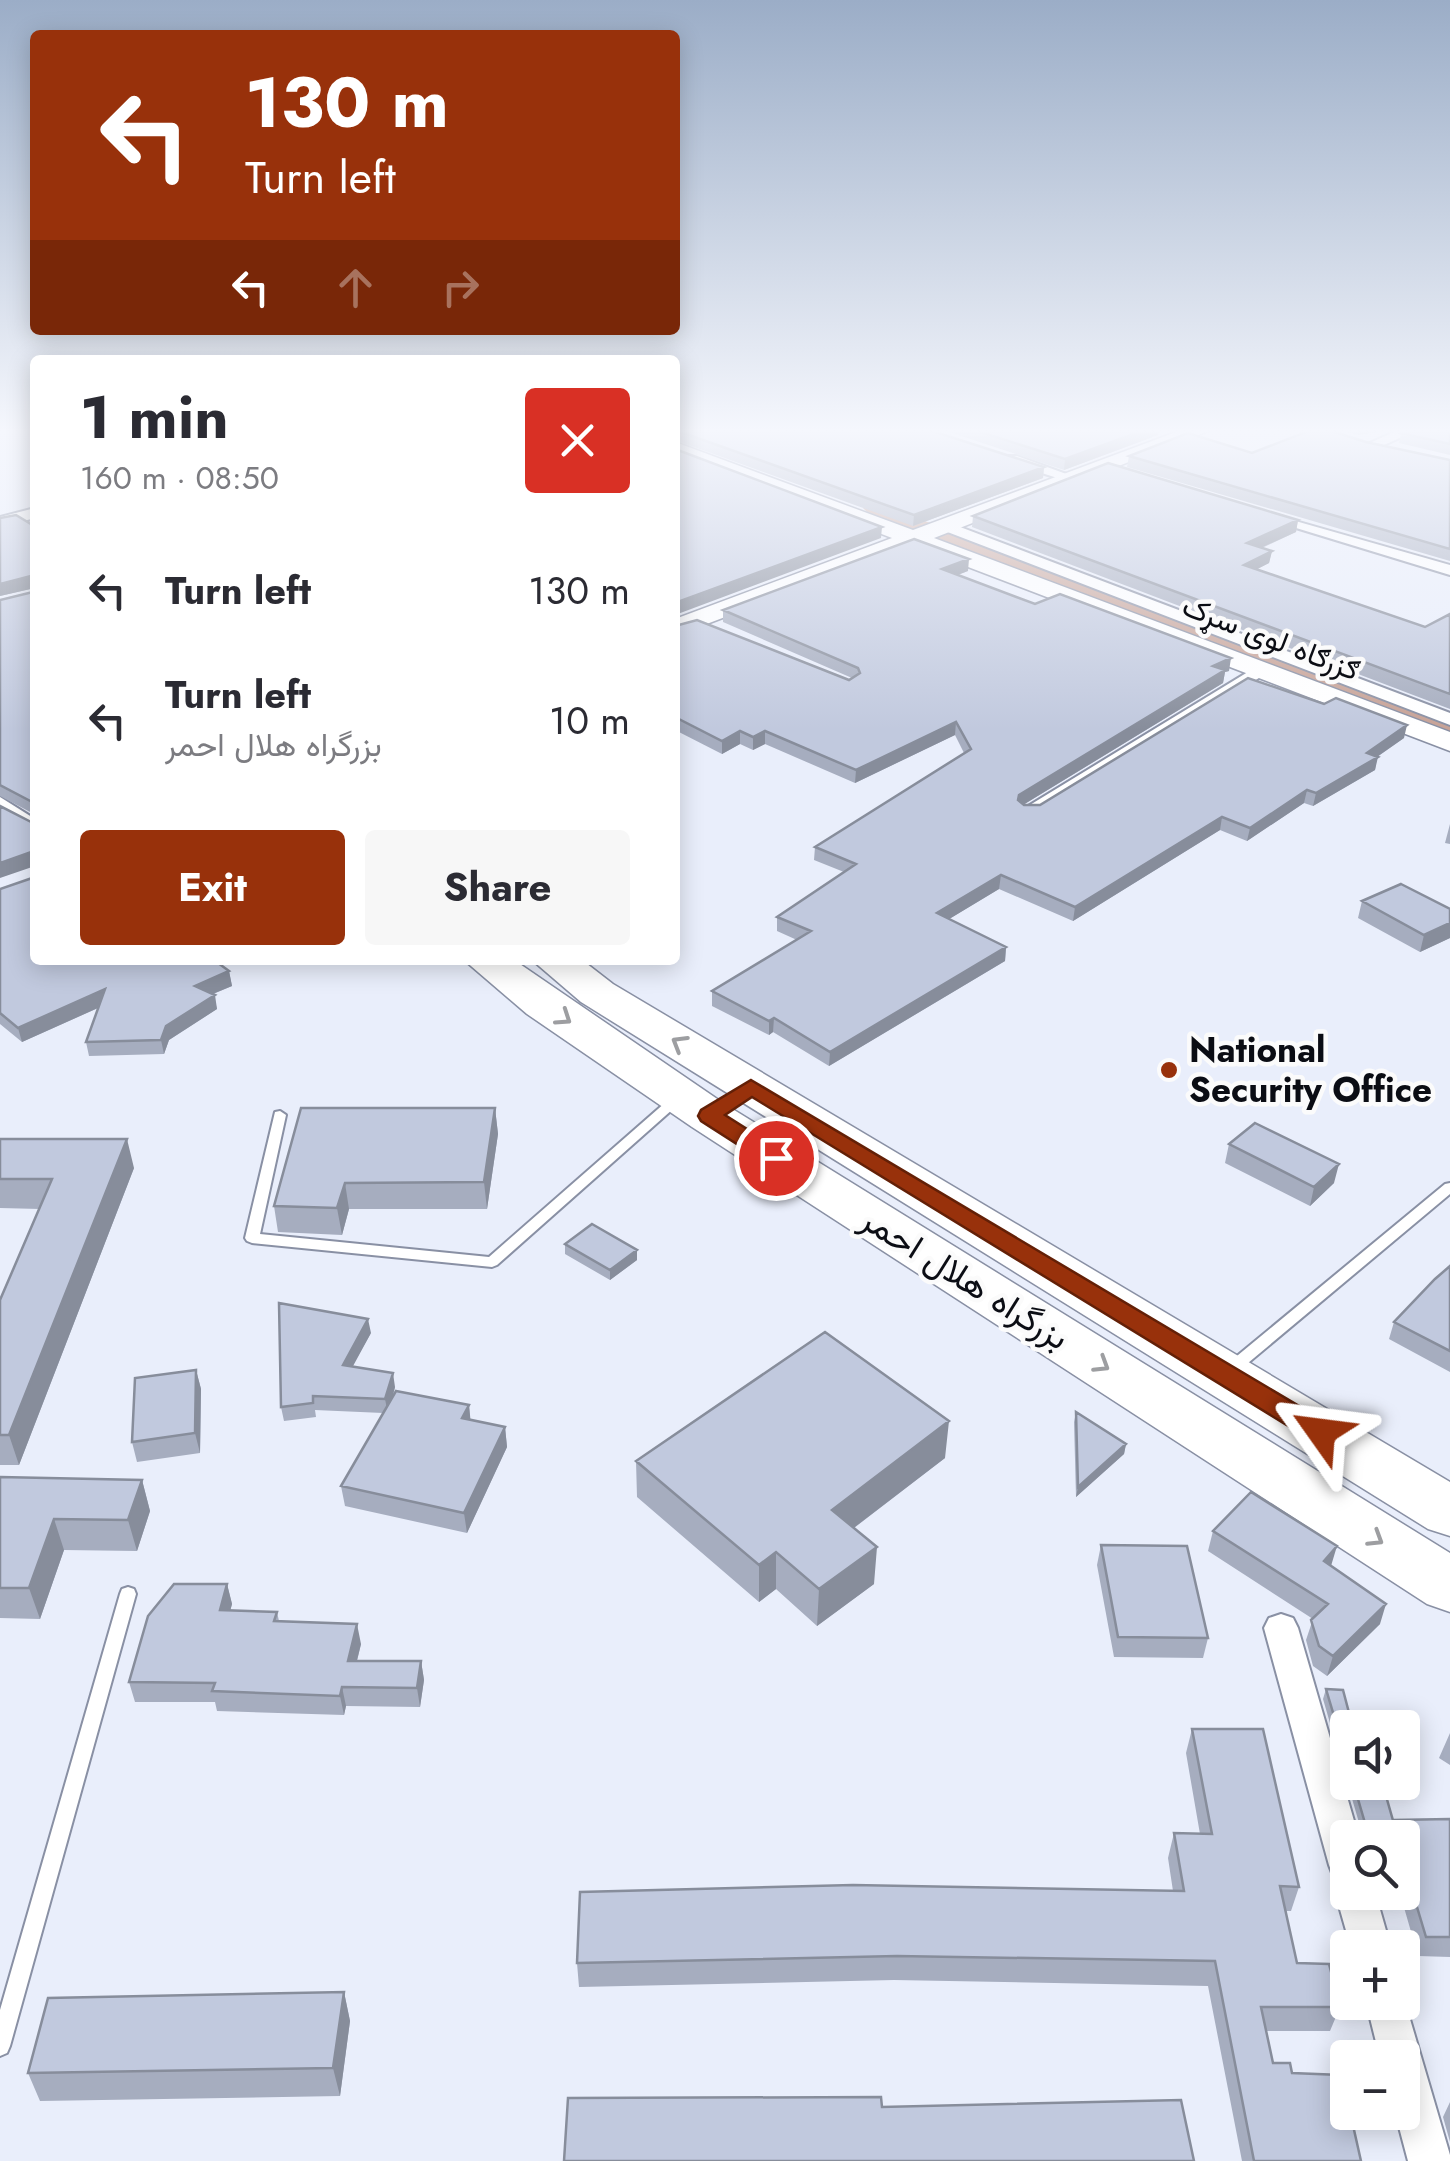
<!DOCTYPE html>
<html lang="en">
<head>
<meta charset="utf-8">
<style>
	body { margin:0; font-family:Jost,Vazirmatn,sans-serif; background:#f7f7f7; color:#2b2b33; height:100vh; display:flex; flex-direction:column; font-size:38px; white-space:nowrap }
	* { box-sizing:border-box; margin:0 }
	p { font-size:32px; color:#7c7c81 }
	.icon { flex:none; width:55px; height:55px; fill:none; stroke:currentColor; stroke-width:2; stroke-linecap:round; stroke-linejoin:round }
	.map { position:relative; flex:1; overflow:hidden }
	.sheet { position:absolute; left:30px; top:355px; width:650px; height:610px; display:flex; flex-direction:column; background:#fff; border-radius:10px; box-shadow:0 5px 25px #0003 }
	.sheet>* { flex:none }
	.guide { position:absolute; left:30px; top:30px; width:650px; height:305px; border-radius:10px; box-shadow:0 5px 25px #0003; background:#98310b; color:#fff; overflow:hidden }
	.buttons { position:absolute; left:1330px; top:1710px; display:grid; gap:20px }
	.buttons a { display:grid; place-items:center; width:90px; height:90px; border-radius:10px; background:#fff; box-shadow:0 5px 25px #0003; font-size:50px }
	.pin { position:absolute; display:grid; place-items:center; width:85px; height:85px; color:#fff; margin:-42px; border:5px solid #fff; border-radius:50%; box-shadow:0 2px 10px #0007 }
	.me { position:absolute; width:110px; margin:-55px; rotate:301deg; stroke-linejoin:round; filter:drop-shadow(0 0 8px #0008) }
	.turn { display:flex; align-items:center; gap:35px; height:210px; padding:0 50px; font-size:45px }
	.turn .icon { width:130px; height:130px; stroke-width:2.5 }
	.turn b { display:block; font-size:70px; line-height:85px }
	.lanes { display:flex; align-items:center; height:95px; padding:0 50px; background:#0003; justify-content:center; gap:50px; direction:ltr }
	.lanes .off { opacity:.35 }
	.round { display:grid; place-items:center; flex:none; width:105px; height:105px; border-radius:10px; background:#f7f7f7 }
	.summary { display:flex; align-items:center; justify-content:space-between; height:170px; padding:0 50px }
	h1 { font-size:60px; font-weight:700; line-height:75px }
	.action { display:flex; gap:20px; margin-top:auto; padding:20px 50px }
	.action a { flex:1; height:115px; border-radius:10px; background:#98310b; color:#fff; font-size:40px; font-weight:700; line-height:115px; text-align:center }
	.action a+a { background:#f7f7f7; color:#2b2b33 }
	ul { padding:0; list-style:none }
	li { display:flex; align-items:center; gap:30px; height:130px; padding:0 50px }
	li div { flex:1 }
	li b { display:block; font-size:38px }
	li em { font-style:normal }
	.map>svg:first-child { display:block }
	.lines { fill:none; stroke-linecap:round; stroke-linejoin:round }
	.canal { fill:#c7a296; fill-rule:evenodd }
	.lane-casing { stroke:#8990a4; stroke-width:4 }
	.street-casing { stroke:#8990a4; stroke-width:4 }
	.secondary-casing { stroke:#8990a4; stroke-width:3 }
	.highway-casing { stroke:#8990a4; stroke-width:3 }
	.lane { fill:#fff; fill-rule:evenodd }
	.street { fill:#fff; fill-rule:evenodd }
	.secondary { fill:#fff; fill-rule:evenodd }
	.highway { fill:#fff; fill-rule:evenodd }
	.wall { fill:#a6adbf }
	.shaded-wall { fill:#878d9b }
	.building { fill:#c1c9de; stroke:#878d9b; stroke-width:2.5 }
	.oneway { stroke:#9d9ea1 }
	.route { fill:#98310b; stroke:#632007; stroke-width:2.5 }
	.poi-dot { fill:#98310b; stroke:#fbfbfb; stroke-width:4 }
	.labels { text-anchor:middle; stroke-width:9; stroke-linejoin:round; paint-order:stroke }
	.far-street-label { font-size:30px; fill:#0b0d14; stroke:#fbfbfb }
	.poi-label { font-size:35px; font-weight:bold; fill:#0b0d14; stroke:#fbfbfb; text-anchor:start }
	.street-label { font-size:35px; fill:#0b0d14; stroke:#fbfbfb }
</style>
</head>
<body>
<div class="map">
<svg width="1450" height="2161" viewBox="0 0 1450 2161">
	<rect width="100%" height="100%" fill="#e9eefb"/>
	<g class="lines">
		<path class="canal" d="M874 502 1450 717V734L867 512 863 508 867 504Z"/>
		<g class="lane-casing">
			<path id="lane" d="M678 1094 684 1098 682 1101 497 1265 492 1267 252 1243 247 1241 245 1238 275 1112 280 1111 286 1115 260 1234 489 1257 674 1095Z
				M1450 1183V1194L1236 1373 1231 1374 1226 1373 1223 1369 1226 1365 1445 1184Z
				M128 1587 134 1589 136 1594 10 2046 7 2053 0 2056V2010L120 1594 122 1589Z"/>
		</g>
		<g class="street-casing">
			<path id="street" d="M1403 428H1422L1375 449 1363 446Z
				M1007 456H1017L1080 479 1073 483 1007 462Z
				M35 508V518L0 527V517Z
				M1260 511 1450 565V575L1260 517Z
				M937 522H947L1450 713V725L937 528Z
				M1261 664 1270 669 1267 673 1037 815H1023L1020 811Z
				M0 797 35 819V835L0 813Z
				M1281 1614 1293 1618 1298 1628 1359 1838H1348V1892H1375L1391 1948H1351L1335 1892 1341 1880 1334 1878 1329 1865 1264 1628 1269 1618Z
				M1402 1992 1450 2155V2161H1408L1395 2112H1402V2058H1380L1366 2002H1402Z"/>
		</g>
		<g class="secondary-casing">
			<path id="secondary" d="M1187 428H1216L934 538 1450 732V751L913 546 675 636V619L892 538 675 455V442L913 530Z"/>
		</g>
		<g class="highway-casing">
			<path id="highway" d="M464 960H514L726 1105 1450 1553V1612L1427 1604 692 1127 527 1014Z
				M532 960H582L613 984 1450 1482V1536L1428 1529 581 1002Z"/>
		</g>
		<use href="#lane" class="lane"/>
		<use href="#street" class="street"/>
		<use href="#secondary" class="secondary"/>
		<use href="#highway" class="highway"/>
	</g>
	<path class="wall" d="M675 428 1044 467 1043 478 913 526 675 440Z
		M937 428H1162L1159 429 1158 435 1064 470Z
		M1330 428H1400L1358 435Z
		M1450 428V455L1399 443 1401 433Z
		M1366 442 1450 460V561L1127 467 1129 456 1252 453Z
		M973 516 1298 520 1296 532 1262 548 1272 551 1269 563 1257 569 1425 627 1450 614V709L972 527Z
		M0 518 31 524 35 522V960L229 971 232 986 213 994 217 1009 169 1040 164 1054 89 1056 86 1042 98 1008 22 1042 0 1024V889L35 877 34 814 0 796V600L33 592 34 588 0 596Z
		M968 571 957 575 1035 604 1229 671 1225 672 1223 683 1023 805H1040L1404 738 1377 757 1375 770 1313 806 1304 803 1247 841 1220 830 1073 921 999 889 949 919 1006 947 1005 961 829 1066 773 1032 769 1035 712 1006V991L797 940 777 931V917L844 872 814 860 815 847 964 753 955 735 855 783 765 744 753 750 740 744 722 754 675 730V626L849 680 852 678 723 622V610Z
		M1450 824V844L1445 843Z
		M1362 901 1450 909V938L1420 952 1358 918Z
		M495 1108 498 1134 487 1209H349L342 1235 278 1232 274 1206Z
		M0 1139 134 1168 19 1465H0V1300L40 1209 0 1208Z
		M1229 1144 1334 1183 1310 1206 1225 1163Z
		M565 1244 637 1260 610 1280 565 1254Z
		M1450 1266V1372L1389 1339 1394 1322Z
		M371 1333 352 1366 395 1387 392 1399 469 1405 470 1420 505 1427 507 1447 467 1533 345 1506 341 1486 383 1413 315 1410 316 1417 284 1421 281 1407Z
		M196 1370 201 1389 200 1453 137 1462 132 1442Z
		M1076 1412 1126 1444 1124 1454 1076 1497 1074 1422Z
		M945 1458 854 1528 874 1584 817 1626 776 1589 759 1602 637 1497 636 1461Z
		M0 1477 142 1480 150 1511 137 1551 64 1550 40 1619 0 1618Z
		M1213 1531 1331 1566 1380 1624 1327 1676 1313 1666 1306 1640 1313 1619 1208 1551Z
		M1101 1545 1208 1638 1203 1658 1114 1657 1097 1565Z
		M227 1584 232 1604 230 1611 277 1612 279 1621 361 1644 357 1661H421L424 1680 420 1707 346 1706 344 1715 217 1711 215 1702H135L129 1682Z
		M1326 1689 1348 1728V1782H1382L1394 1823 1395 1820 1450 1819V1957L1418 1956 1401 1897 1404 1889 1402 1884V1838H1388L1390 1834 1362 1833 1323 1699Z
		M1192 1729 1299 1887 1291 1911H1286L1297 1963 1340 2007 1330 2031H1266L1273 2063 1292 2073 1361 2161H1242L1208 1986 894 1980 579 1987 577 1963 1173 1891 1168 1858 1174 1833 1200 1834 1186 1753Z
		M1450 1733V1765L1439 1758Z
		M344 1992 350 2021 340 2096 40 2101 28 2073Z
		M1450 2102V2142L1443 2117Z"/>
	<path class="shaded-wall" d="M1150 428H1162L1159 429 1158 435 1064 470 1065 459Z
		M1360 428H1400L1358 435Z
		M1044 467 1043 478 913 526 914 515Z
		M1298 520 1296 532 1245 555 1247 543Z
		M882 527 881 538 675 615V603Z
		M1272 551 1269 563 1242 577 1244 565Z
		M969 559 968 571 942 581V569Z
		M35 575V588L0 596V584Z
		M1231 658 1229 671 1225 672 1223 683 1018 808 1019 795 1213 666Z
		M956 722 955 735 855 783 856 770Z
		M1407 725 1404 738 1371 761 1378 757 1375 770 1313 806 1316 793 1367 753Z
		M740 731V744L722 754V741Z
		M765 731V744L753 750V737Z
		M1307 790 1304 803 1247 841 1250 828Z
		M1222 817 1220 830 1073 921 1075 907Z
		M34 851 35 866 0 878V863Z
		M1001 875 999 889 936 927 937 913Z
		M1450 923V938L1420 952 1424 935Z
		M1006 947 1005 961 829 1066 830 1052Z
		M229 971 232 986 198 1000 195 986Z
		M105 989 109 1003 22 1042 18 1028Z
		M215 995 217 1009 169 1040 164 1054 161 1040 166 1026Z
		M774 1018 773 1032 769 1035V1021Z
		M495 1108 498 1134 487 1209 484 1182Z
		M127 1139 134 1168 19 1465 9 1435Z
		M1339 1164 1334 1183 1310 1206 1314 1187Z
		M345 1183 349 1209 342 1235 337 1208Z
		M637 1250V1260L610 1280V1270Z
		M368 1319 371 1333 346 1379 343 1365Z
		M196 1370 201 1389 200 1453 195 1433Z
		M393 1373 395 1387 388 1414 385 1399Z
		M469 1405 471 1425 462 1418Z
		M949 1421 945 1458 830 1546 832 1510Z
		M505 1427 507 1447 467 1533 464 1513Z
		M1126 1444 1124 1454 1076 1497 1078 1487Z
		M142 1480 150 1511 137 1551 128 1520Z
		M54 1519 64 1550 40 1619 29 1588Z
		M1337 1546 1331 1566 1324 1561Z
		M877 1547 874 1584 817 1626 819 1589Z
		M776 1552V1589L759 1602V1565Z
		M227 1584 232 1604 225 1630 220 1610Z
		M1386 1604 1380 1624 1327 1676 1333 1656Z
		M357 1624 361 1644 352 1680 348 1661Z
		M421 1661 424 1680 420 1707 417 1688Z
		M342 1687 346 1706 344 1715 340 1696Z
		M344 1992 350 2021 340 2096 333 2068Z"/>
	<path class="building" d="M675 428H923L1044 467 914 515 675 430Z
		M968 428H1150L1065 459Z
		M1316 428H1322L1366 442 1450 460V549L1129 456 1188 433 1252 453Z
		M1412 428H1450V444L1401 433Z
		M675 449 882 527 675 603Z
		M1108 463 1298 520 1247 543 1272 551 1244 565 1425 627 1450 614V694L973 516Z
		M16 515 31 524 35 522V960H214L229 971 195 986 215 995 166 1026 161 1040 86 1042 105 989 18 1028 0 1013V889L35 877 34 851 0 863V806L35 824 34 803 0 785V600L33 592 35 575 0 584V518Z
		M914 539 969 559 942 569 1035 604 1060 594 1231 658 1213 666 1225 670 1019 795 1018 800 1024 805H1040L1248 678 1324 704 1336 698 1407 725 1367 753 1378 757 1316 793 1307 790 1250 828 1222 817 1075 907 1001 875 937 913 1006 947 830 1052 774 1018 769 1021 712 991 811 931 777 917 856 864 815 847 971 749 956 722 856 770 765 731 753 737 740 731 722 741 675 717V626L697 620 849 680 860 673 858 668 723 610Z
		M1401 884 1450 909V923L1424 935 1362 901Z
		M301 1108H495L484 1182 345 1183 337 1208 274 1206Z
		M1255 1123 1339 1164 1314 1187 1229 1144Z
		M0 1139H127L9 1435H0V1300L52 1179H0Z
		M592 1224 637 1250 610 1270 565 1244Z
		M1450 1266V1351L1394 1322 1435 1279Z
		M279 1303 368 1319 343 1365 393 1373 385 1399 313 1396V1403L281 1407Z
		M825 1332 949 1421 832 1510 877 1547 819 1589 776 1552 759 1565 636 1461Z
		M196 1370 195 1433 132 1442 135 1378Z
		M396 1391 469 1405 462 1418 505 1427 464 1513 341 1486Z
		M1076 1412 1126 1444 1078 1487Z
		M0 1477 142 1480 128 1520 54 1519 29 1588H0Z
		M1251 1492 1337 1546 1324 1561 1386 1604 1333 1656 1319 1646 1311 1620 1328 1604 1213 1531Z
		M1101 1545 1187 1546 1208 1638 1118 1637Z
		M174 1584H227L220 1610 277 1612 274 1621 357 1624 348 1661H421L417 1688 342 1687 340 1696 212 1691 215 1683 129 1682 148 1616Z
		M1326 1689 1343 1690 1353 1728H1348V1763Z
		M1192 1729H1263L1299 1887 1280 1886 1297 1963 1329 1964 1340 2007H1261L1273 2063H1290L1292 2073 1341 2075 1348 2102V2112H1350L1361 2161H1254L1215 1961 897 1956 577 1963 580 1892 853 1885 1184 1891 1174 1833 1212 1834Z
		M1353 1782H1382L1394 1824 1365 1823Z
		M1450 1819V1937H1426L1408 1877H1415L1402 1842V1838H1401L1395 1820Z
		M344 1992 333 2068 28 2073 48 1998Z
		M881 2097 882 2107 1181 2100 1194 2161H564L568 2098Z"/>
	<defs><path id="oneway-chevron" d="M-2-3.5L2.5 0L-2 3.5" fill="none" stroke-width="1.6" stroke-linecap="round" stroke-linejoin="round" transform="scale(2.5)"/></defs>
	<g class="oneway">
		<use href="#oneway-chevron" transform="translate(564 1018) rotate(34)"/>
		<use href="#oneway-chevron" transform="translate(679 1043) rotate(-149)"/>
		<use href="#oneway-chevron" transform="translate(1102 1365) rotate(32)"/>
		<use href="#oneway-chevron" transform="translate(1376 1539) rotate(32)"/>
	</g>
	<linearGradient id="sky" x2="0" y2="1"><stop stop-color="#9badc7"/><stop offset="0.59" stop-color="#f5f7fd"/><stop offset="1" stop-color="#f5f7fd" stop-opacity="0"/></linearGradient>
	<rect width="1450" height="730" fill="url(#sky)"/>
	<path class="route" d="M751 1080 1331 1425 1335 1432 1331 1440 1321 1443 1311 1440 752 1097 725 1115 785 1153 788 1158 785 1164H768L701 1121 698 1116 701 1110Z"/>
	<circle class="poi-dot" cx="1169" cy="1070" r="10"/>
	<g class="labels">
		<g class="far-street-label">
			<text transform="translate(1271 638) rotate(21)" y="10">ګزرګاه لوی سړک</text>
		</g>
		<g class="poi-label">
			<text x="1189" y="1062">National<tspan x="1189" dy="40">Security Office</tspan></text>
		</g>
		<g class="street-label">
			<text transform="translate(965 1278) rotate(32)" y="12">بزرگراه هلال احمر</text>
		</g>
	</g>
</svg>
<div class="buttons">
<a><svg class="icon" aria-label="sound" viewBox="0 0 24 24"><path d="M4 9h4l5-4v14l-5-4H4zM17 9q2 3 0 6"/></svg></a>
<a><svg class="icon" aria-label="search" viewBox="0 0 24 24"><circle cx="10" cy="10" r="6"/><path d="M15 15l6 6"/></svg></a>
<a>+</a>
<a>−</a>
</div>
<div class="pin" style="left:776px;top:1158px;background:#d93025"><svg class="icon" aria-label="arrive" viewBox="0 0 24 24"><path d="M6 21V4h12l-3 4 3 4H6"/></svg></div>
<svg class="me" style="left:1321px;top:1432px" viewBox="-20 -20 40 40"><path d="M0-17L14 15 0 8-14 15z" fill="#98310b" stroke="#fff" stroke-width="4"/></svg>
<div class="guide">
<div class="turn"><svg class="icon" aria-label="left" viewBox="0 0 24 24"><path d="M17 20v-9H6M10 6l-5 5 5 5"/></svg><div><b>130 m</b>Turn left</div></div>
<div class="lanes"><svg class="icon" aria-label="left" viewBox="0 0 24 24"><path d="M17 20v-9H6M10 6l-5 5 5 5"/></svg><svg class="icon off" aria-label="ahead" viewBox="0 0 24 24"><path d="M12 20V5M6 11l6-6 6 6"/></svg><svg class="icon off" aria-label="right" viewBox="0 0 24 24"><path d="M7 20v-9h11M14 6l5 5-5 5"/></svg></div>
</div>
<section class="sheet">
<div class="summary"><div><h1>1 min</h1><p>160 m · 08:50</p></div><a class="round" style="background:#d93025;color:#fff"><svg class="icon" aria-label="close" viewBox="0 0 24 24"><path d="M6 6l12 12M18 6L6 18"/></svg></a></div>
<ul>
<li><svg class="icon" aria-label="left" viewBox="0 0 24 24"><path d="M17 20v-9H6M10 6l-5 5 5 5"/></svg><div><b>Turn left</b></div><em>130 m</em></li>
<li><svg class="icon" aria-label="left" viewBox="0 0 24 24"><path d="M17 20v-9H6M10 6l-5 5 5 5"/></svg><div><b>Turn left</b><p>بزرگراه هلال احمر</p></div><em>10 m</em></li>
</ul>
<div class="action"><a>Exit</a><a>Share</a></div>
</section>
</div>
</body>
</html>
